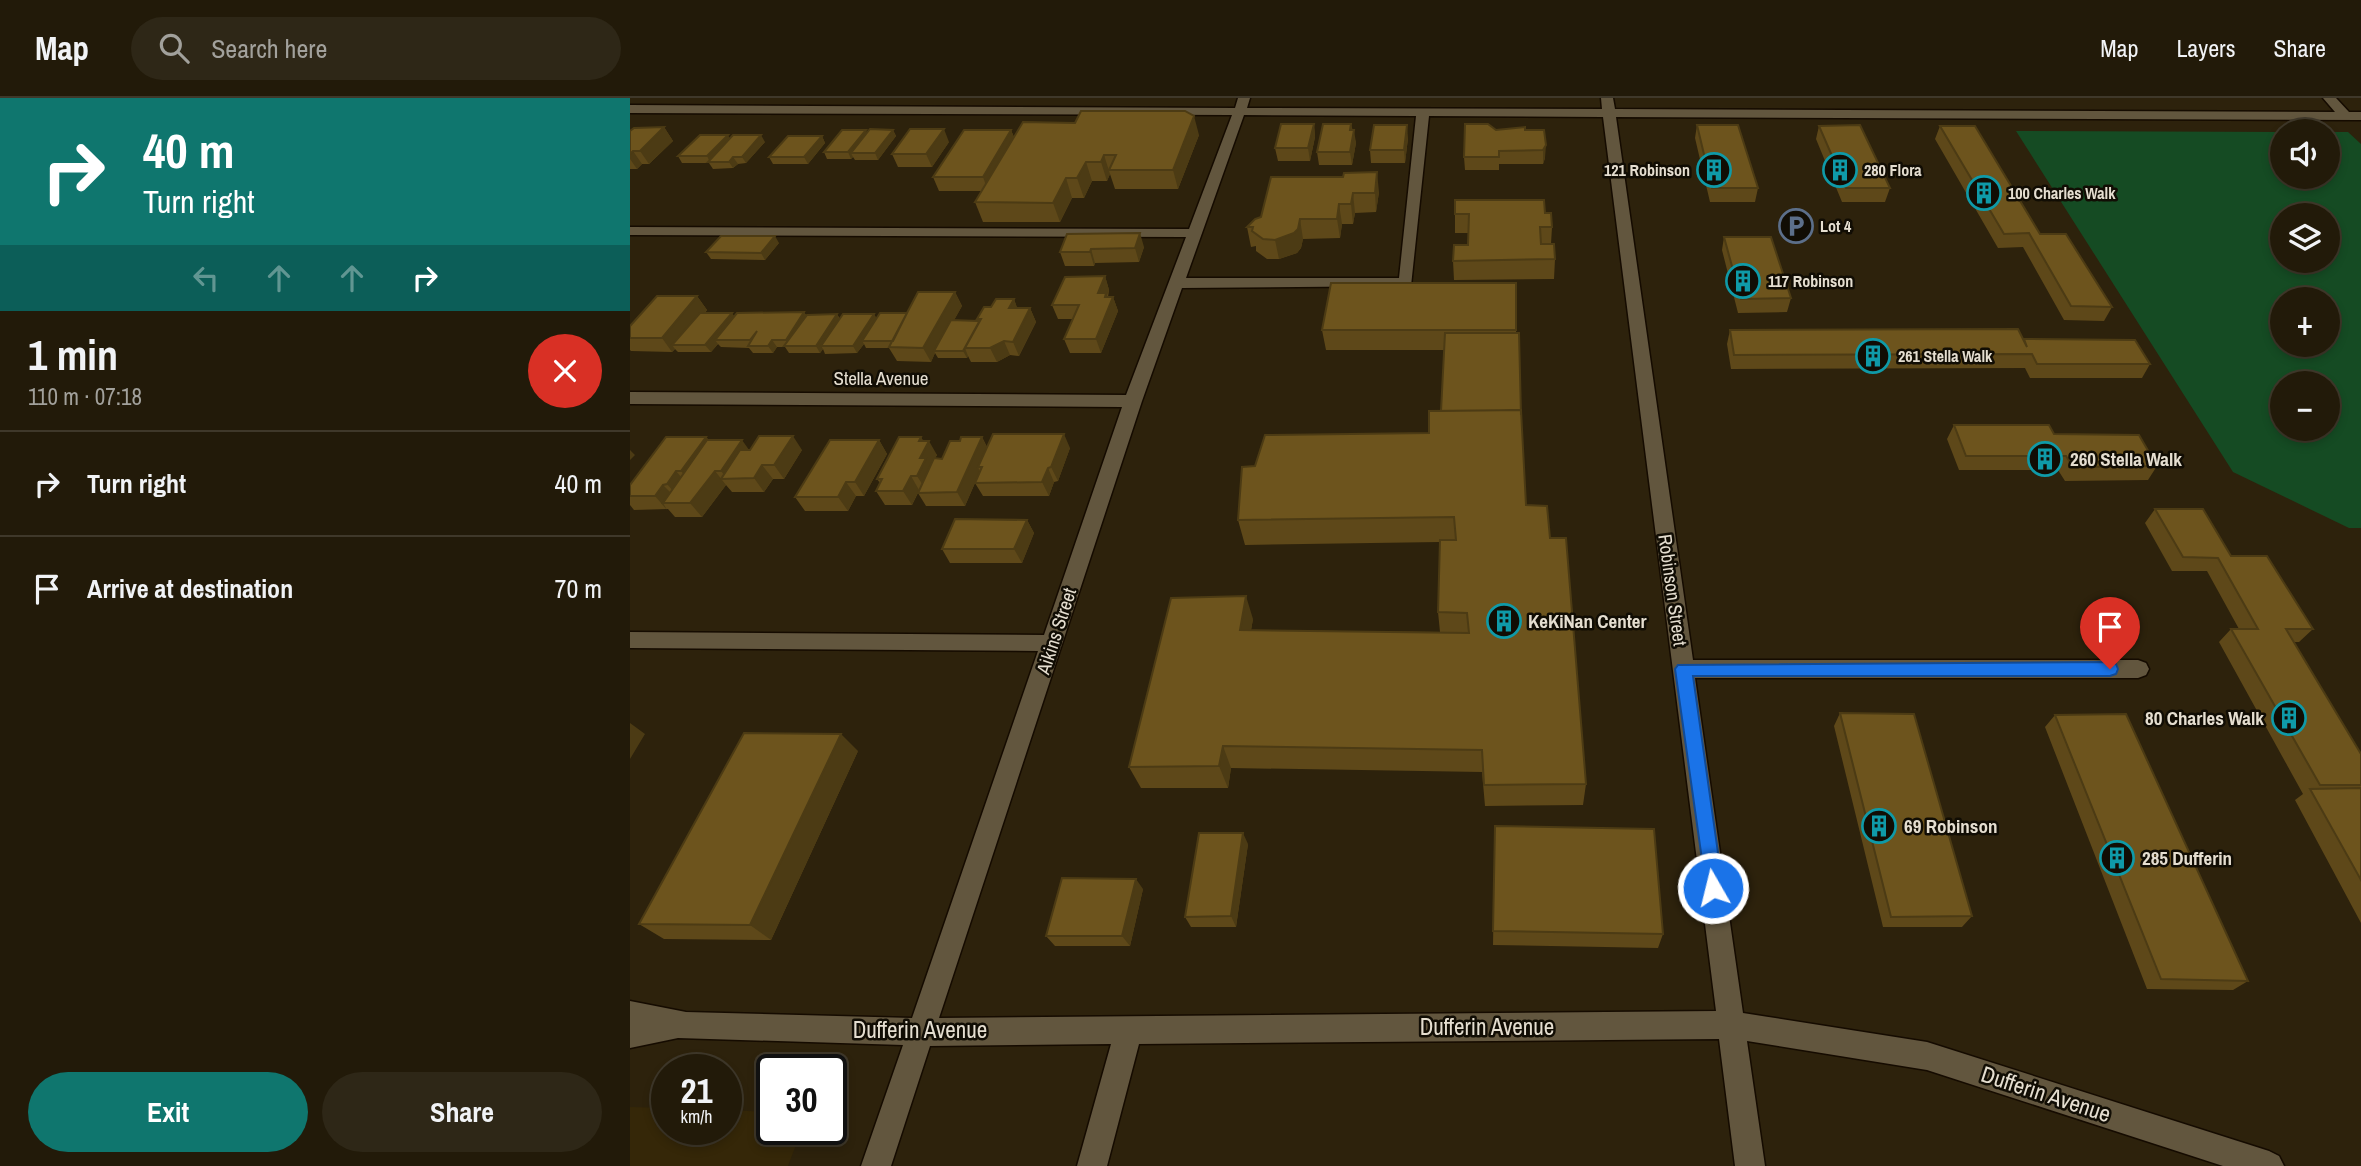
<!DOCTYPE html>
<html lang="en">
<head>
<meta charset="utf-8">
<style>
	body { margin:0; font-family:"Archivo Narrow",sans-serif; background:#2e2717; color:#f1f3f6; height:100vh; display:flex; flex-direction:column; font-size:26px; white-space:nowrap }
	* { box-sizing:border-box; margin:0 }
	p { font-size:23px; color:#a2a19c }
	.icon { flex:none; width:38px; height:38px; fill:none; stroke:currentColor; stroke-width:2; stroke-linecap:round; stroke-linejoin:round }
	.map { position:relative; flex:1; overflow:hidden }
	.drawer { display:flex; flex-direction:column; background:#221a09; width:630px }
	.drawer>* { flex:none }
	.hud { background:#0f766e; color:#fff; overflow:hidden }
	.fabs { position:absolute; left:1640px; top:21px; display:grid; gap:14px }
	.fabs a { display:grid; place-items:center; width:70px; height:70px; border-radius:50%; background:#221a09; box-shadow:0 4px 10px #0003,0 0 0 2px #3f382a; font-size:35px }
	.speed { position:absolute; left:21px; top:956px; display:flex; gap:14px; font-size:35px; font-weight:700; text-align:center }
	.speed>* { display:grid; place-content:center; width:91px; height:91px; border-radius:50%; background:#221a09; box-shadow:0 4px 10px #0003,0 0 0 2px #3f382a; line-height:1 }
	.speed small { font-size:18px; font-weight:400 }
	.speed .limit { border:4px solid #111; border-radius:10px; background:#fff; color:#111 }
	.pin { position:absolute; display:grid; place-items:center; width:60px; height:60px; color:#fff; margin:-72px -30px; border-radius:50% 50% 50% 0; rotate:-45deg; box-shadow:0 0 7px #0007 }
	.pin .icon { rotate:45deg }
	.me { position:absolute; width:77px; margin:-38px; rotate:352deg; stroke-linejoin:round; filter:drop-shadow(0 0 5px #0008) }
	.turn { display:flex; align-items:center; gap:24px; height:147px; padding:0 28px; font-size:32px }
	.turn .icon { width:91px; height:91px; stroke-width:2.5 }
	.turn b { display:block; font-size:49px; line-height:60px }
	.lanes { display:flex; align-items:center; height:66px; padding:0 28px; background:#0003; justify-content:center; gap:35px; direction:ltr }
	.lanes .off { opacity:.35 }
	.round { display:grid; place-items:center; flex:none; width:74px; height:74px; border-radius:37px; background:#2e2717 }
	.head { display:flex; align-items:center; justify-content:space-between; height:119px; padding:0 28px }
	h1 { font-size:42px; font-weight:700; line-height:52px }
	.action { display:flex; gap:14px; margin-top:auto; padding:14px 28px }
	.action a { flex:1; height:80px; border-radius:42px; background:#0f766e; color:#fff; font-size:28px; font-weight:700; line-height:80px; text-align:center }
	.action a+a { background:#2e2717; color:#f1f3f6 }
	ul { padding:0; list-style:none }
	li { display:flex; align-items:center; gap:21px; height:105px; padding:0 28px; border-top:2px solid #3f382a }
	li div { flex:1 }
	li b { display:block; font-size:26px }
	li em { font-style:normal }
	header { display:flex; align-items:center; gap:42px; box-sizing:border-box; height:98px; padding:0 35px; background:#221a09; border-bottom:2px solid #3f382a }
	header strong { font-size:33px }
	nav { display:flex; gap:38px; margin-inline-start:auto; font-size:24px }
	.search { width:490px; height:63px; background:#2e2717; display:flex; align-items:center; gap:18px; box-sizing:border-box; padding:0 24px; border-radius:38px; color:#a2a19c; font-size:26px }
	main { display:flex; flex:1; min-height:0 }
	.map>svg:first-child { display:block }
	.built { fill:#352708 }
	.green { fill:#154b23; fill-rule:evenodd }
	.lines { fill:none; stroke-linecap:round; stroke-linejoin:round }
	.minor-casing { stroke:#150b00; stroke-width:3 }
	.minor { fill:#62563e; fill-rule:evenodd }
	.wall { fill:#5e4819 }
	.shaded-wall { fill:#4c3b14 }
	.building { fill:#6d541d; stroke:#4c3b14; stroke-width:2 }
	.route { fill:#1a73e8; stroke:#114b97; stroke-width:2 }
	.labels { text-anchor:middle; stroke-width:5; stroke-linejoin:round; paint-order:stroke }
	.far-poi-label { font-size:16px; font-weight:bold; fill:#e5ded0; stroke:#110d04; text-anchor:start }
	.street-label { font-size:19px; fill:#e5ded0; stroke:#110d04 }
	.poi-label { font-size:19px; font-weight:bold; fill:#e5ded0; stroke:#110d04; text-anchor:start }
	.near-street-label { font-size:23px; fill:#e5ded0; stroke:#110d04 }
</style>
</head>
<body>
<header>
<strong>Map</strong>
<div class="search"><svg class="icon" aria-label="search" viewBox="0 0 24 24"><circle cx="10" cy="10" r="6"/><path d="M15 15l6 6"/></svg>Search here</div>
<nav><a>Map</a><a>Layers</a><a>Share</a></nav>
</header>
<main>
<section class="drawer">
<div class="hud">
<div class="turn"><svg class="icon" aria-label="right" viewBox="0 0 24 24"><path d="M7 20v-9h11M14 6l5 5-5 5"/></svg><div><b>40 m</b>Turn right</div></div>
<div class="lanes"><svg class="icon off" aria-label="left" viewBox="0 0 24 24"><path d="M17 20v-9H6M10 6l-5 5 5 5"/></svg><svg class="icon off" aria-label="ahead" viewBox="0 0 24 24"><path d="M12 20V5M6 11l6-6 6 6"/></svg><svg class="icon off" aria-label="ahead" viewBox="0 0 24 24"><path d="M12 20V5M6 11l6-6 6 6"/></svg><svg class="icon" aria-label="right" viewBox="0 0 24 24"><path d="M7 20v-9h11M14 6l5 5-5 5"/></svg></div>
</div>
<div class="head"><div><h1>1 min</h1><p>110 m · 07:18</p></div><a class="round" style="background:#d93025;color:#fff"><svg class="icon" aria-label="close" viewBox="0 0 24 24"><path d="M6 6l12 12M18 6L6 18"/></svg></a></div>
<ul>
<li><svg class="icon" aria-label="right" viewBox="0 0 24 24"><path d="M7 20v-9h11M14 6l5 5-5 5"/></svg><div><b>Turn right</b></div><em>40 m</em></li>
<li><svg class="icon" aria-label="arrive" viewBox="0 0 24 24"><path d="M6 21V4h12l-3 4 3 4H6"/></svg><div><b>Arrive at destination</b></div><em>70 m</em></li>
</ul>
<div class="action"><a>Exit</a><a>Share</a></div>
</section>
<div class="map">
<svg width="1731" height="1068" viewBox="0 0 1731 1068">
	<rect width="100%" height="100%" fill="#2d220c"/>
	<path class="built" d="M0 1009 37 1010V1031H96V1012L142 1014V1031H172L158 1068H0Z"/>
	<path class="green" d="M1386 33 1652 34V79H1698V34H1718L1731 46V430H1719L1603 374ZM1652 117H1698V163H1652ZM1652 201H1698V247H1652ZM1652 285H1698V331H1652Z"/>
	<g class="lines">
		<g class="minor-casing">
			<path id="minor" d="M608 0H620L617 10 972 11 971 0H983L985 11 1705 14 1693 0H1706L1719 14H1731V22L986 19 1063 562H1508L1516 565 1519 571 1516 577 1508 580H1065L1113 915 1297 944 1639 1053 1649 1058 1654 1068H1593L1297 972 1117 943 1135 1068H1105L1089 941 509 946 477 1068H447L481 946 300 948 261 1068H231L273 947 48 940 0 950V903L56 914 282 920 408 553 0 550V534L414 537 492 309 0 306V294L496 297 556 139 0 137V129L559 131 602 17 0 15V7L605 10ZM614 17 786 18 769 180H556ZM799 18 973 19 1086 913 309 920 512 303 552 190 781 188Z"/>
		</g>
		<use href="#minor" class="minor"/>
	</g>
	<path class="wall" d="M684 26 685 39 680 63H648L645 50Z
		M721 26 726 45 722 67H689L687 54Z
		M1067 27 1128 90 1125 104H1080L1065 40Z
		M1189 28 1260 90 1255 104H1212L1186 41Z
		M1310 28 1410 136 1482 209 1474 223 1434 222 1393 149 1368 150 1305 41Z
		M34 29 43 43 19 66H12L7 71H0V33Z
		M263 32 266 38 248 62H225L223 59 221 61H197L194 54 237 35Z
		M381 32 384 39 569 37 548 91H485L480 76 477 83H462L454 100H442L430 124H353L345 104 352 93H309L303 79Z
		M866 32H914L915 60 913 66H869V72H835L834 59Z
		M192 38 195 45 178 66H143L139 59Z
		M778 40 775 65H741L740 52Z
		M135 44 116 65 108 66 103 70 83 71 79 65H52L48 58Z
		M319 44 302 69H268L262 56Z
		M641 79 749 94 746 114 725 115 723 126H712L710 140 673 141 671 150 667 155 649 161H637L626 153V148L621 149 617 129 631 119Z
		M915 115 922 129 921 146 925 161 924 181 824 182 823 163 838 147V135H825V116Z
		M437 136 514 149 509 164 465 165 464 168H435L430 154Z
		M1094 139 1161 200 1157 214 1108 215 1092 152Z
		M149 145 135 162 81 161 76 154Z
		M475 178 479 192 478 199H483L488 213 471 255H440L434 241 443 221H428L422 207Z
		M886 185V235L896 407 920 440 956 686 953 707 855 708 852 674 601 670 598 690H511L499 669 623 521 621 532 810 534 808 514 810 444 615 447 608 422 625 368 799 335 811 313 814 252H696L692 232Z
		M325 194 332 208 324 222 348 223 347 221 361 209 384 201 387 210H400L406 224 389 258 380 257 367 264H341L338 258 337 260H308L305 255 301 264 267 263 259 250H236L234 246 227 255 195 256 193 251 190 255H159L155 249H147L143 255H123L119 250 91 249 88 246 81 254H48L45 251 42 254 1 253 0 252V228L67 198 77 212 75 215H102L104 219 174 214 176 217 207 216 210 221 244 216 246 220 277 215Z
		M1100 232 1393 242 1394 241 1520 266 1512 280H1400L1395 270 1101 271 1097 246Z
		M1324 327 1424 336 1527 368 1518 382 1435 383 1428 372H1329L1317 341Z
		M76 339 79 342 119 352H172L154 381H143L134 394H102L96 387 72 419H45L38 411 4 412 0 407V387Z
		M291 339 293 343 307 357 305 360 312 361 330 343 352 339 357 349 440 350 428 383 424 384 419 398H353L345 385 335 408H296L288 395 282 407H255L246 393 250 385 247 381Z
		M249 342 257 356 234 398H226L218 413H175L165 399Z
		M1525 411 1601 458 1683 531 1669 544H1663L1731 656V825L1665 702 1673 696 1589 544 1601 531H1609L1577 473H1542L1515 425Z
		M397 422 404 435 392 465H320L312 451Z
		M1210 615 1342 818 1332 829H1253L1204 628Z
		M1425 617 1618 883 1603 892 1517 891 1415 629Z
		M228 653 141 842 34 841 9 826Z
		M865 728 1033 836 1028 850 863 847Z
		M618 746 606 829H561L555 819Z
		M513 791 500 848H425L416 838Z"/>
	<path class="shaded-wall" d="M564 18 569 37 548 91 543 72Z
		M684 26 685 39 680 63 678 50Z
		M721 26 723 39 724 32 726 45 722 67 720 54V32Z
		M777 27 778 40 775 65 774 52Z
		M34 29 43 43 19 66 10 53Z
		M314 31 319 44 302 69 296 56Z
		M236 32 239 39 221 55 223 59 221 61 218 54Z
		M263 32 266 38 248 62 245 55Z
		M381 32 386 45 358 93 353 79Z
		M98 37 102 44 80 64 77 58Z
		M131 37 135 44 116 65 112 59Z
		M192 38 195 45 178 66 174 59Z
		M916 47 915 60 913 66V52Z
		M3 53 12 66 7 71 0 61V56Z
		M474 57 480 76 477 83 471 64Z
		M103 59 108 66 103 70 99 64Z
		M456 64 462 83 454 100 447 80Z
		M747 74 749 94 746 114 745 95Z
		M436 80 442 100 430 124 423 105Z
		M723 95 725 115 723 126 721 106Z
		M709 106 712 126 710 140 707 121Z
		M670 121 673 141 671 150 667 155 649 161 645 142Z
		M510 135 514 149 509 164 505 150Z
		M145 138 149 145 135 162 131 155Z
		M461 151 465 165 464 168 460 154Z
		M475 178 479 192 477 198 480 206 483 199 488 213 471 255 466 241 468 195Z
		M325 194 332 208 307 253H304L305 255 301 264 293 250Z
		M67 198 77 212 48 247H42L45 251 42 254 32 240Z
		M384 201 389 215 379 210Z
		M400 210 406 224 389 258 383 244Z
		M174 214 179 222 161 249 156 242Z
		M102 215 107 222 85 242 88 246 81 254 75 247Z
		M207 216 211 224 191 248 193 251 190 255 186 248Z
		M244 216 248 223 232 243 234 246 227 255 223 248Z
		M142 242 147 249 143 255 138 248Z
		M374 243 380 257 367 264 360 250Z
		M335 250 338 258 337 260 333 253Z
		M434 336 440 350 428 383 421 369Z
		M163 338 172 352 154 381 144 367Z
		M76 339 87 353 63 387 51 373Z
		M291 339 296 348 299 343 307 357 301 368 296 392 287 378 290 360 289 343Z
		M352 339 359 353 348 369 350 373 335 408 327 394Z
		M112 342 122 356 97 381 91 373Z
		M249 342 257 356 234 398 225 384Z
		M0 352 5 357 0 362Z
		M132 367 143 381 134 394 124 380Z
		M418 370 424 384 419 398 412 384Z
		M46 373 58 387 49 400 37 386Z
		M85 373 96 387 72 419 60 405Z
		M281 378 289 392 282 407 273 393Z
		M216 384 226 398 218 413 208 399Z
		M33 387 46 400 33 405 37 412 25 398Z
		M397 422 404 435 392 465 384 451Z
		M616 498 623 521 617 556 610 532Z
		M0 625 15 636 0 661Z
		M211 636 228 653 141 842 120 827Z
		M593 648 601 670 598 690 589 668Z
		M613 735 618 746 606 829 601 818Z
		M506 781 513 791 500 848 492 838Z"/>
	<path class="building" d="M451 13H555L564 18 543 72H479L486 57H474L471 64H456L447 80H436L423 105 345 104 393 24 445 25Z
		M651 26H684L678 50H645Z
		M693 26H721L720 32H724L720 54H687Z
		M835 26H858L866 32 895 29V32H914L916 47 913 52 869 53V59H834Z
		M744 27H777L774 52H740Z
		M1067 27H1108L1128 90H1082Z
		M1230 27 1260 90H1216L1189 28Z
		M1310 28H1345L1410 136H1436L1482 209 1441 208 1399 135 1374 136Z
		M34 29 10 53H3L0 56V33L4 30Z
		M240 31 263 32 245 55H221Z
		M280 31H314L296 56H262Z
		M212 32H236L218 54H194Z
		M334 32H381L353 79H303Z
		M70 37H98L77 58H48Z
		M103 37H131L112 59H103L99 64H78Z
		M158 38H192L174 59H139Z
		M747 74 745 95H723L721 106H709L707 121H670L668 131 664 135 645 142 633 141 622 133 623 129H617L625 121 631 119 641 79H713L714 75Z
		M825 102H914L915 115H921L922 129H910L911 146H924L925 161 823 163 824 147H838L839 116H825Z
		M510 135 505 150 461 151 460 154H430L437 136Z
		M91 138H145L131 155 76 154Z
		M1094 139H1141L1161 200 1111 201Z
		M475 178 468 195H476L475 199H483L466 241H434L449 207H422L435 179Z
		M701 185H886V232H692Z
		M288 194H325L293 250 259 249Z
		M27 198H67L32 240H0V228Z
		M366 201H384L379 210H400L383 244 374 243 360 250H335L351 221H347L354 209H361Z
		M174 214 156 242H142L138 248H118L127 233 120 242H85L107 215Z
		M70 215H102L75 247H42Z
		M250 215H277L263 243H232Z
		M207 216 186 248H154L177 217Z
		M213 216H244L223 248H191Z
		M321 222 348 223 349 224 333 253H304Z
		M1388 231 1397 249 1394 241 1505 242 1520 266H1407L1402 256 1104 257 1100 232Z
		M815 235H889L891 317V312L811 313Z
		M891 312 896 407 917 408 920 440H936L956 686 854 687 852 652 593 648 589 668 499 669 541 500 616 498 610 532 839 535 837 515 808 514 810 442H826L824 419 608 422 612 369 625 368 635 337 799 335V313Z
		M1324 327H1419L1424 336 1509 337 1527 368 1443 369 1436 358H1336Z
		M363 336H434L421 369 418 370 412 384 345 385 352 369H348Z
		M129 338H163L144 367H132L124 380 91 381 110 352H120Z
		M36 339H76L51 373H46L37 386 33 387 25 398H0V387Z
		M269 339H291L289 343H299L290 360H296L287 378H281L273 393H246L252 381H247Z
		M331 339H352L327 394 288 395 304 360 312 361 320 343H330Z
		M77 342H112L91 373H85L60 405H33Z
		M200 342H249L225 384H216L208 399H165Z
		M1525 411H1573L1601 458H1637L1683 531H1656L1731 656V687H1690L1601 531H1628L1588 460 1553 459Z
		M325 421 397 422 384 451H312Z
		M1210 615 1284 616 1342 818 1261 819Z
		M1496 616 1618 883 1531 881 1425 617Z
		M114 635 211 636 120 827 9 826Z
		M1731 690V782L1680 691Z
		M865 728 1024 731 1033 836 863 833Z
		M569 735H613L601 818 555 819Z
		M432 780 506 781 492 838H416Z"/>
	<path class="route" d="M1480 564 1486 566 1488 571 1486 576 1480 578H1063L1093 790 1090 797 1083 799 1077 797 1045 571 1048 567Z"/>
	<defs>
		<g id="building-ring" transform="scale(1.75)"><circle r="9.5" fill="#110d04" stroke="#0f9aa8" stroke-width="1.5"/><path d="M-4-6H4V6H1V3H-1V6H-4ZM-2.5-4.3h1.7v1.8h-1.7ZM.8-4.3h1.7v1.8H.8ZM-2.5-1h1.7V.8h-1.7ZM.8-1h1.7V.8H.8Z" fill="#0f9aa8"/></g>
		<g id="parking-ring" transform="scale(1.75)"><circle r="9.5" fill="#110d04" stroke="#5c6f8a" stroke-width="1.5"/><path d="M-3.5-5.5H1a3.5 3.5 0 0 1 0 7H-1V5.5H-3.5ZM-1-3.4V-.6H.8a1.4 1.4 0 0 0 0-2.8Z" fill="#5c6f8a"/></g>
	</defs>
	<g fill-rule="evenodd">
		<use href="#building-ring" x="1084" y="72"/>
		<use href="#building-ring" x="1210" y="72"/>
		<use href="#building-ring" x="1354" y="95"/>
		<use href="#parking-ring" x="1166" y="128"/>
		<use href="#building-ring" x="1113" y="183"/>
		<use href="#building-ring" x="1243" y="258"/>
		<use href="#building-ring" x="1415" y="361"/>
		<use href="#building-ring" x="874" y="523"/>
		<use href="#building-ring" x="1659" y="620"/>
		<use href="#building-ring" x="1249" y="728"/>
		<use href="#building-ring" x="1487" y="760"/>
	</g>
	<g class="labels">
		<g class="far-poi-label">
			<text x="1060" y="78" text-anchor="end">121 Robinson</text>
			<text x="1234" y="78">280 Flora</text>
			<text x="1378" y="101">100 Charles Walk</text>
			<text x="1190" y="134">Lot 4</text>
			<text x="1138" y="189">117 Robinson</text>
			<text x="1268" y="264">261 Stella Walk</text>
		</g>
		<g class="street-label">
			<text x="251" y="287">Stella Avenue</text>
			<text transform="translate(1043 492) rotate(82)" y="7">Robinson Street</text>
			<text transform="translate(426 533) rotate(-72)" y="7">Aikins Street</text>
		</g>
		<g class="poi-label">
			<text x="1440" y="368">260 Stella Walk</text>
			<text x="898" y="530">KeKiNan Center</text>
			<text x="1634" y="627" text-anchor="end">80 Charles Walk</text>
			<text x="1274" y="735">69 Robinson</text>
			<text x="1512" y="767">285 Dufferin</text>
		</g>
		<g class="near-street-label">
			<text x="857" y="937">Dufferin Avenue</text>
			<text x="290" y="940">Dufferin Avenue</text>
			<text transform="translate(1416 996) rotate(18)" y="8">Dufferin Avenue</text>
		</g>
	</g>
</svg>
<div class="fabs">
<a><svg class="icon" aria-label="sound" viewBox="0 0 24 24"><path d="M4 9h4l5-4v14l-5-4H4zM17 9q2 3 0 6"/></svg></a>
<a><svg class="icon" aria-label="layers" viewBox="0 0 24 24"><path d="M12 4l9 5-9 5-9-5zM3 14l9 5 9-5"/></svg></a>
<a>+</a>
<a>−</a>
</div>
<div class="speed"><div>21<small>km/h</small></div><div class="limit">30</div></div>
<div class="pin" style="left:1480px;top:571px;background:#d93025"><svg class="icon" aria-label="arrive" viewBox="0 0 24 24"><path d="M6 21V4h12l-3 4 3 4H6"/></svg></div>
<svg class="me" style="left:1083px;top:790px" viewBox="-20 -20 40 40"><circle r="17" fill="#1a73e8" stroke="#fff" stroke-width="3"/><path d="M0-11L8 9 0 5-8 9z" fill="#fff"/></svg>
</div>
</main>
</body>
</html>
